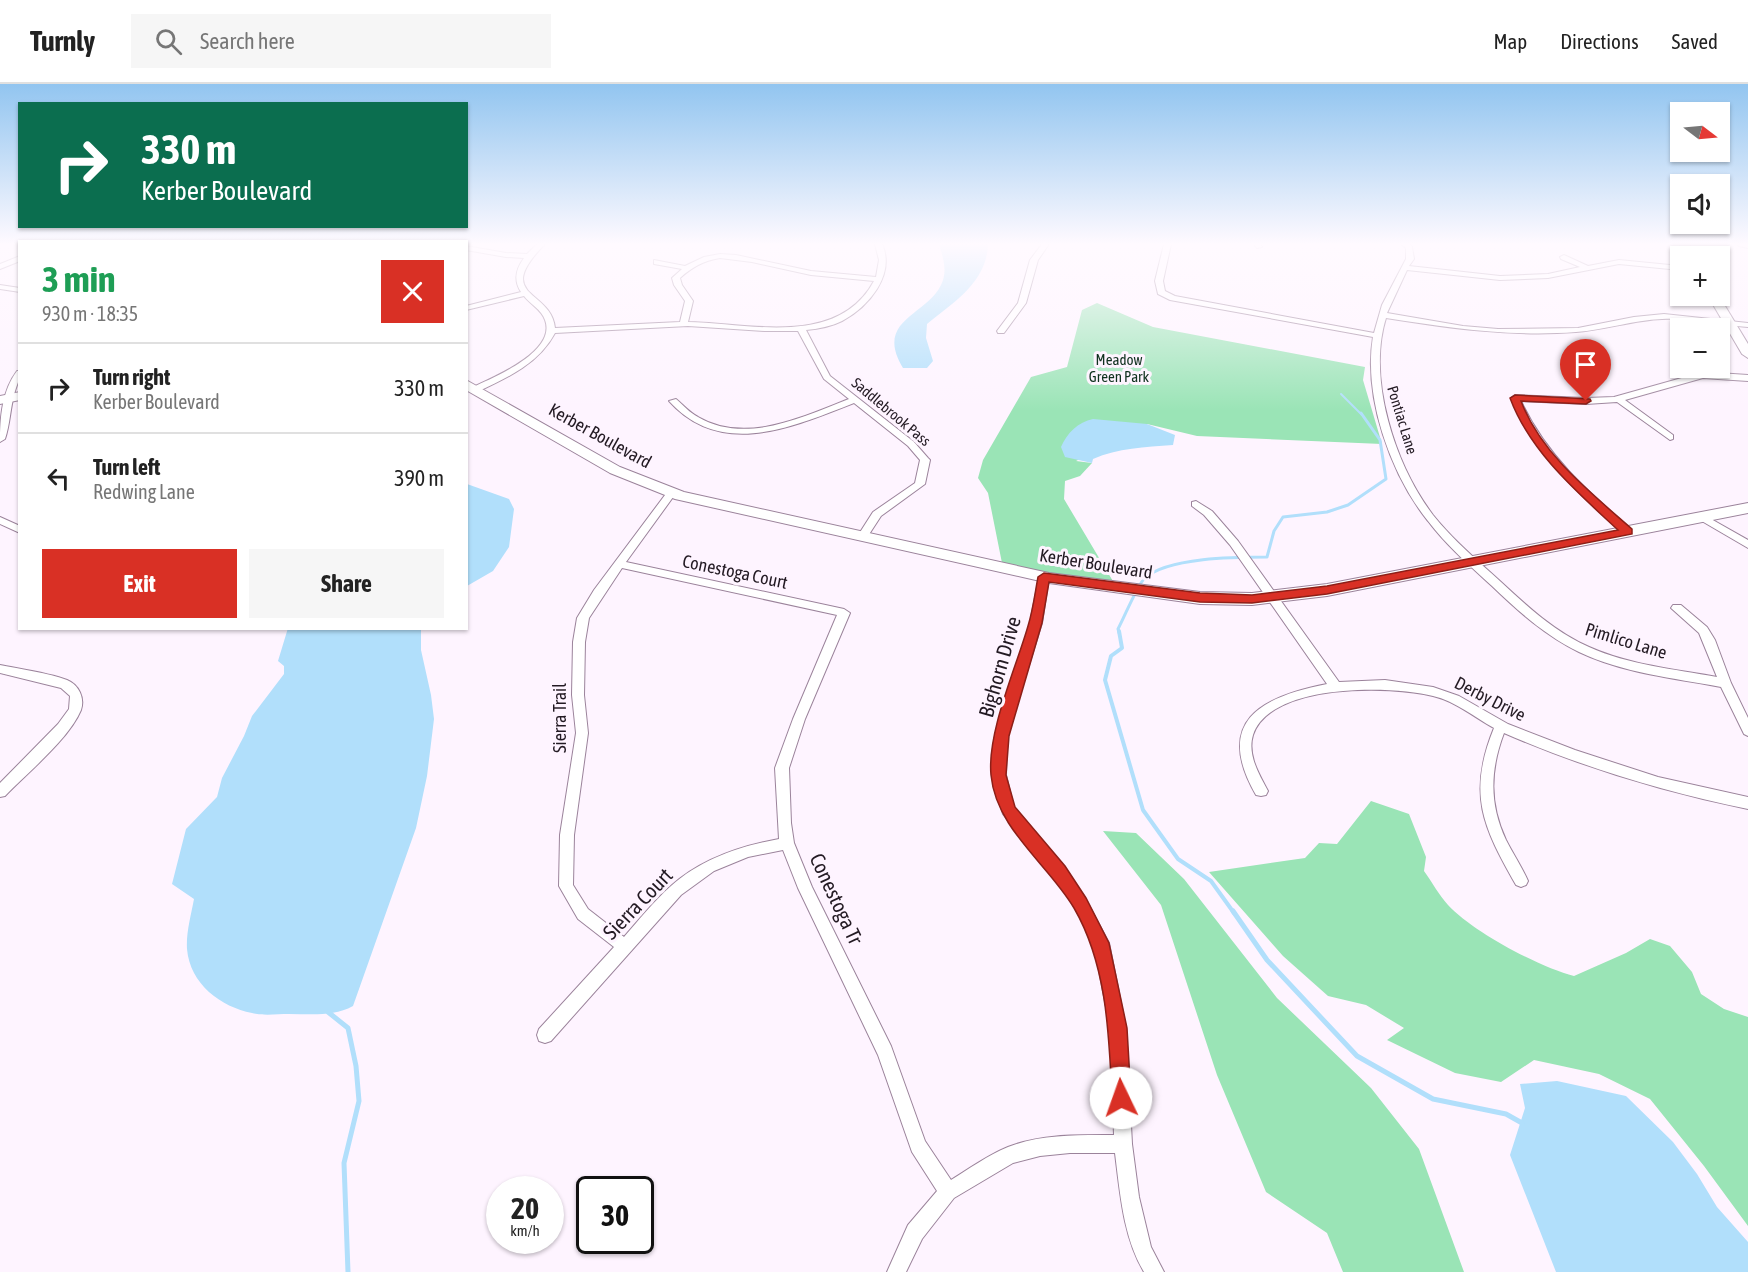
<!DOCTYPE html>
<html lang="en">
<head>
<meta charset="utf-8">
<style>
	body { margin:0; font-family:"Asap Condensed",sans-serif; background:#f6f6f6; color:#222; height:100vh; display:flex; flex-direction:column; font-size:22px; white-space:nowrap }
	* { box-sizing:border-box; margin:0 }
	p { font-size:20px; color:#767676 }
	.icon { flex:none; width:33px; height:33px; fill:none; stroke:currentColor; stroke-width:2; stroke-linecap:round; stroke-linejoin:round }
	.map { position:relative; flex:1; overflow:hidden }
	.details { position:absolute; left:18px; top:156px; width:450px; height:390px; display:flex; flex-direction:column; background:#fff; border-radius:0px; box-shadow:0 2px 4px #0004 }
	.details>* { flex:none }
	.guide { position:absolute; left:18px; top:18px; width:450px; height:126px; border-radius:0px; box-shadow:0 2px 4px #0004; background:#0b6e4f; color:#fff; overflow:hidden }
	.needle { width:39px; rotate:106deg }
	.fabs { position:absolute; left:1670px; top:18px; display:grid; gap:12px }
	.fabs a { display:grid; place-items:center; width:60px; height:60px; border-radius:0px; background:#fff; box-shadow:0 2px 4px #0004; font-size:30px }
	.speed { position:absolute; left:486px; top:1092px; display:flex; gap:12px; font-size:30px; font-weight:700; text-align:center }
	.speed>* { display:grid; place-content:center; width:78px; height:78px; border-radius:50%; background:#fff; box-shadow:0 2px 4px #0004; line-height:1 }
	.speed small { font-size:15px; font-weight:400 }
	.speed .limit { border:3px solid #111; border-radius:9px; background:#fff; color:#111 }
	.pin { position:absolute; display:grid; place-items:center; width:51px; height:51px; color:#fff; margin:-62px -26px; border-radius:50% 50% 50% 0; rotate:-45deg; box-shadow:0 0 6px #0007 }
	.pin .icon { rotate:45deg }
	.me { position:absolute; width:66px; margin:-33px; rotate:357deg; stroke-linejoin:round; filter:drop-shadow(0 0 4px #0008) }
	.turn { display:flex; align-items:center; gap:21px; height:126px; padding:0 24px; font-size:27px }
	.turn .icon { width:78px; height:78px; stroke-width:2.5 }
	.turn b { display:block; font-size:42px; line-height:51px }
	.round { display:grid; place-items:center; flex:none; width:63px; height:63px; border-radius:0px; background:#f6f6f6 }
	.head { display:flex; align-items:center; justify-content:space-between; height:102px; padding:0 24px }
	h1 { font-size:36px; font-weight:700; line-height:45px; color:#1e9e55 }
	.primary-button { display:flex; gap:12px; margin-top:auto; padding:12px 24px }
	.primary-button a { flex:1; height:69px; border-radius:0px; background:#d93025; color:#fff; font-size:24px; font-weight:700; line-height:69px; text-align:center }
	.primary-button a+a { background:#f6f6f6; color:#222 }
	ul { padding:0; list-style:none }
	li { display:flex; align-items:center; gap:18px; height:90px; padding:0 24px; border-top:2px solid #e0e0e0 }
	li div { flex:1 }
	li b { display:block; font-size:22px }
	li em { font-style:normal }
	header { display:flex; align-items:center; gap:36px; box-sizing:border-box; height:84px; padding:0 30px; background:#fff; border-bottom:2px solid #e0e0e0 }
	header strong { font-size:28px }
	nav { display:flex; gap:33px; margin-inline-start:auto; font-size:21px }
	.search { width:420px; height:54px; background:#f6f6f6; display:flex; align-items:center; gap:15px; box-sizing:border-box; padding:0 21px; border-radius:0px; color:#767676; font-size:22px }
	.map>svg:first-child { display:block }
	.green { fill:#9ae4b6 }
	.water { fill:#b1dffb }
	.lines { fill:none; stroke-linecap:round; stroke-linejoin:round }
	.stream-far3 { stroke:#b1dffb; stroke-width:2 }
	.stream-far2 { stroke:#b1dffb; stroke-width:3 }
	.stream-far1 { stroke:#b1dffb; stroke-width:4 }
	.stream { stroke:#b1dffb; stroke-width:5 }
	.street-casing { stroke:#9b839b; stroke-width:2 }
	.secondary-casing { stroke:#9b839b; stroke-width:2 }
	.street { fill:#fff; fill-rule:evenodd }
	.secondary { fill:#fff; fill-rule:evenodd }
	.route { fill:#d93025; stroke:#8d1f18; stroke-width:1.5 }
	.labels { text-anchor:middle; stroke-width:6; stroke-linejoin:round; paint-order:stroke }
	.far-park-label { font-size:15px; fill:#0f311e; stroke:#fef4ff }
	.far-street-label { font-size:15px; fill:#231a23; stroke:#fef4ff }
	.street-label { font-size:18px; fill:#231a23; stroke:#fef4ff }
	.near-street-label { font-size:21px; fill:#231a23; stroke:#fef4ff }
</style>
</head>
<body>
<header>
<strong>Turnly</strong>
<div class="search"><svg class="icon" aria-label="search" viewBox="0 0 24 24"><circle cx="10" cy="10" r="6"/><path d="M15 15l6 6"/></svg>Search here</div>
<nav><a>Map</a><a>Directions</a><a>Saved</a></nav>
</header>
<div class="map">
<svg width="1748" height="1188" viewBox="0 0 1748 1188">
	<rect width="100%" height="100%" fill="#fef4ff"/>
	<path class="green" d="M1097 219 1153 243 1365 283 1363 296 1382 360 1197 352 1147 340 1076 377 1092 379 1080 392 1065 397 1064 415 1117 504 1003 484 988 409 978 394 983 376 1031 293 1067 283 1082 226Z
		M1371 717 1409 730 1426 773 1424 787C1432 798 1439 811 1448 821 1473 848 1539 883 1574 892L1626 869 1650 855 1670 862 1692 888 1701 910 1724 925 1748 933V1142L1704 1082 1650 1015 1599 990 1534 976 1501 998 1455 989 1387 956 1404 944 1366 921 1328 912 1283 872 1209 788 1305 774 1319 759 1337 760Z
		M1103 747 1136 749 1184 795 1277 914 1371 1004 1419 1065 1464 1188H1343L1327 1149 1266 1108 1217 991 1161 821Z"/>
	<path class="water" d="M939 160H988C987 198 954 218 927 240L926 254 933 277 927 284H903C874 236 926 232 941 201 948 187 943 174 939 160Z
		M1093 335 1147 340 1175 351 1173 361C1145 363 1118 364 1093 375L1092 379 1065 373 1061 363C1067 349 1078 338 1093 335Z
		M467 400 509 415 514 425 509 463 493 487 467 502Z
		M288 544 421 545V566L431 611 434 635 427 692 416 744 353 922C333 933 311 930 289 930 277 930 263 932 252 929 221 923 190 900 187 865 186 849 191 831 194 815L172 800 186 745 217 713 222 694 244 652 252 632 284 590V582L278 577Z
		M1557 997 1626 1012 1673 1058 1697 1090 1717 1123 1748 1158V1188H1556L1510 1071 1525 1024 1520 1000Z"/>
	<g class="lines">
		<path class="stream-far3" d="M1341 310 1362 331"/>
		<path class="stream-far2" d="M1119 549 1118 545C1124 534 1137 502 1144 495 1166 473 1238 473 1267 473L1274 447 1283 433 1327 428 1348 421 1386 395 1380 356 1361 329"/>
		<path class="stream-far1" d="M1119 547 1122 564 1111 572 1105 596 1143 726 1178 775 1211 797 1234 829"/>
		<path class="stream" d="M1233 827 1267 876 1357 972 1433 1015 1506 1030 1522 1039
			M328 928 348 944 356 982 359 1017 344 1079 348 1188"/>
		<g class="street-casing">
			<path id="street" d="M537 160H545C492 214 551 205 555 244L680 238 685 217 674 201 672 194 682 185 654 180V176L685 182 704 173 720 170 736 171 811 187 876 193 879 176 875 160H882C896 191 868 223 842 237 832 242 818 245 806 246L830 292 914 358 928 374 930 376 925 400 881 432 866 455H858L857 453 873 428 915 399 920 376 908 362 854 319C793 343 721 375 669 317L676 315C683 321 690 329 698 333 746 361 802 333 849 315L824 295 798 247H764L688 242 555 249C539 279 509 293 479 307H473V303C495 293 557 267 545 236 542 226 530 220 524 212L466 226V222L521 208C513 196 516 185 524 174L506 173 466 166V162L506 169 527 170ZM720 174 752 178 811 191 874 197C838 264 749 239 688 238L693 217 682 201 680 194C692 183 703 177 720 174Z
				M1042 160H1049L1038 176 1026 219 1004 249H998L997 247 1018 219 1030 176Z
				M1164 160H1171L1163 197 1165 207 1175 212 1374 249 1382 221 1406 175V164L1401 160H1410L1412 163 1414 175 1409 182 1500 192 1548 190 1580 183 1561 175 1560 173 1564 171 1588 182 1619 176 1680 182V186L1619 180 1548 194 1500 196 1407 186 1387 229 1463 242 1498 245 1578 244 1634 233 1664 230 1748 239V243C1722 241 1687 233 1662 235 1633 236 1605 246 1576 248 1511 253 1449 244 1386 234 1367 295 1395 381 1433 431 1453 456 1478 477 1501 498 1528 523 1555 548 1589 563 1629 581 1674 585 1717 593L1699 549 1671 524 1673 521H1681L1707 543 1715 556 1731 599 1748 634V652L1744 650 1721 603C1673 594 1623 589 1579 568 1546 552 1519 528 1492 502 1470 482 1446 461 1428 437 1391 391 1363 313 1373 253L1170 216 1158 210 1155 197Z
				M1254 160H1261L1262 163 1257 164Z
				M20 172V177L0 185V180Z
				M0 201 20 204V208L0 205Z
				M17 287H20C20 296 16 302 14 311 10 326 10 340 5 355L0 358C0 333 2 307 17 287Z
				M1703 288 1748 291V297L1703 294 1625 316 1673 351V355L1670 356 1617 318 1586 320 1521 317C1545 370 1588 408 1632 446L1633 448 1628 451 1624 450C1579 410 1536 370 1511 314L1515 311 1586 314 1614 313Z
				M671 406 676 409 626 478 844 525 850 529 805 635 789 684 791 739 794 759 812 803 891 962 925 1057 951 1096C969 1085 988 1071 1008 1063 1041 1050 1078 1051 1114 1051L1110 944 1094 860 1075 824 1054 791 1025 759 1003 730 992 691 995 652 1030 539 1039 493 1040 490H1048L1049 493 1042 539 1007 652 1006 691 1014 724 1035 751 1064 783 1085 814 1109 859 1126 944 1132 1060 1139 1113 1151 1163 1164 1188H1144C1123 1153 1120 1108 1115 1069H1070L1040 1072 1013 1079 954 1114 922 1155 906 1188H887L908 1141 937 1107 912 1068 878 971 798 804 783 766 748 773 714 787 681 811 551 957 545 959 539 957 537 951 539 945 614 863 578 835 559 802 560 751 576 649 572 611 573 558 577 534 594 506 668 407ZM622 484 837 531 793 635 775 684 779 755C740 762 701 775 671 802 654 817 639 836 624 853L588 825 573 801 574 751 588 649 584 611 585 558 589 534Z
				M1196 417 1212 427 1238 457 1339 598 1385 596 1433 603 1459 612 1508 640 1575 666 1658 693 1748 713V725C1665 708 1582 683 1504 649 1490 686 1489 720 1506 756 1513 770 1522 783 1528 797L1526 801 1521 803 1516 801C1483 743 1467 710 1494 644 1474 633 1455 617 1433 612 1391 601 1270 599 1253 651 1247 671 1259 690 1268 707L1266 711 1261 712 1256 711C1214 638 1260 613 1327 600L1230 461 1204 431 1192 422V418Z
				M1704 431 1748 456V464L1700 436 1699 434Z
				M0 433 20 442V449L0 440Z
				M0 581C20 585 49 589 67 596 79 601 85 614 81 626 69 655 27 689 5 712L0 713V699L58 640 69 625 70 612 61 604 0 589Z"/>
		</g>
		<g class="secondary-casing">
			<path id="secondary" d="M1679 160H1689L1696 172H1686Z
				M1738 160H1748V164L1739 162Z
				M1708 212H1719L1748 260V274L1742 270Z
				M466 296 620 383 684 408 1049 489 1200 508 1252 509 1327 500 1748 419V429L1327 512 1252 521 1200 520 1049 499 675 415 610 389 466 306Z
				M20 308V316L0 320V312Z"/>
		</g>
		<use href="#street" class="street"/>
		<use href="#secondary" class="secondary"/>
	</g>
	<linearGradient id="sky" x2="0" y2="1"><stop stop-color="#92c5f0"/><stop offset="0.49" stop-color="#fffaff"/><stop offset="1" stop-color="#fffaff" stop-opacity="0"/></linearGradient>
	<rect width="1748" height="327" fill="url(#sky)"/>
	<path class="route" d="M1515 311 1590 315 1591 317 1586 320 1521 317C1541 370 1591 409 1632 445V450L1327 510 1252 519 1200 518 1049 498 1042 539 1009 652 1006 691 1015 723 1065 782 1086 814 1109 859 1127 944 1131 1014 1128 1020 1121 1023 1114 1020 1112 1014C1109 950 1107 881 1074 824 1048 780 996 745 991 691 987 648 1016 584 1028 542 1033 526 1035 509 1038 493L1044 489 1200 509 1252 511 1327 502 1618 446C1577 408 1530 368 1510 314Z"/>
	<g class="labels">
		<g class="far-park-label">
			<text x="1119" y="281">Meadow<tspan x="1119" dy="17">Green Park</tspan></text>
		</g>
		<g class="far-street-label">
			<text transform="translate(891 328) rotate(40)" y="5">Saddlebrook Pass</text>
			<text transform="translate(1402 336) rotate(73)" y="5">Pontiac Lane</text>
		</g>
		<g class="street-label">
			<text transform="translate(600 352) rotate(29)" y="6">Kerber Boulevard</text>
			<text transform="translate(1096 480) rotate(9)" y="6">Kerber Boulevard</text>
			<text transform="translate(735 488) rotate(12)" y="6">Conestoga Court</text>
			<text transform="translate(1626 557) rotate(17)" y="6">Pimlico Lane</text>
			<text transform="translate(1490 615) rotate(27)" y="6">Derby Drive</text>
			<text transform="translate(560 634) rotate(-90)" y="6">Sierra Trail</text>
		</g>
		<g class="near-street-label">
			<text transform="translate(1000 583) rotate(-74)" y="7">Bighorn Drive</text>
			<text transform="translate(836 815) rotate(65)" y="7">Conestoga Tr</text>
			<text transform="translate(638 820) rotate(-46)" y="7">Sierra Court</text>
		</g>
	</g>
</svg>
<div class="fabs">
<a><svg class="needle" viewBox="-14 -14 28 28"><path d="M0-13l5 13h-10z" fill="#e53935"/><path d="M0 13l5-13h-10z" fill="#767676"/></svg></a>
<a><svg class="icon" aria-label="sound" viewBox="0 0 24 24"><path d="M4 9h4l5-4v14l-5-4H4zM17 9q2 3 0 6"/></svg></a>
<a>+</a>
<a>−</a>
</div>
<div class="speed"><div>20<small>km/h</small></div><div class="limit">30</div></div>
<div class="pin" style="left:1586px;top:317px;background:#d93025"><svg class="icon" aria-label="arrive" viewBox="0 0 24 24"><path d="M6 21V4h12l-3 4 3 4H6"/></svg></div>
<svg class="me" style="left:1121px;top:1014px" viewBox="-20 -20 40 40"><circle r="19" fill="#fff"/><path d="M0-13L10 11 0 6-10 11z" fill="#d93025"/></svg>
<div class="guide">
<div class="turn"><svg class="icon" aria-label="right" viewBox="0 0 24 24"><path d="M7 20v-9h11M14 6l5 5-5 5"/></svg><div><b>330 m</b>Kerber Boulevard</div></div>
</div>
<section class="details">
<div class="head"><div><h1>3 min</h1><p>930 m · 18:35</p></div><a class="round" style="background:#d93025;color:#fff"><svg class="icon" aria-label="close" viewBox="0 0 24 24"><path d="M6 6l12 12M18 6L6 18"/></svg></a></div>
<ul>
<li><svg class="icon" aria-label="right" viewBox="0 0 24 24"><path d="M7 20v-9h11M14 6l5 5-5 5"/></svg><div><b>Turn right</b><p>Kerber Boulevard</p></div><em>330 m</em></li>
<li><svg class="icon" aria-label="left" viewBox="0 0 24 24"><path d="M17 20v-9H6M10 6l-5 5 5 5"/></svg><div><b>Turn left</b><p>Redwing Lane</p></div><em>390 m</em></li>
</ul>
<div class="primary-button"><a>Exit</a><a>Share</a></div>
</section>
</div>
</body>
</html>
